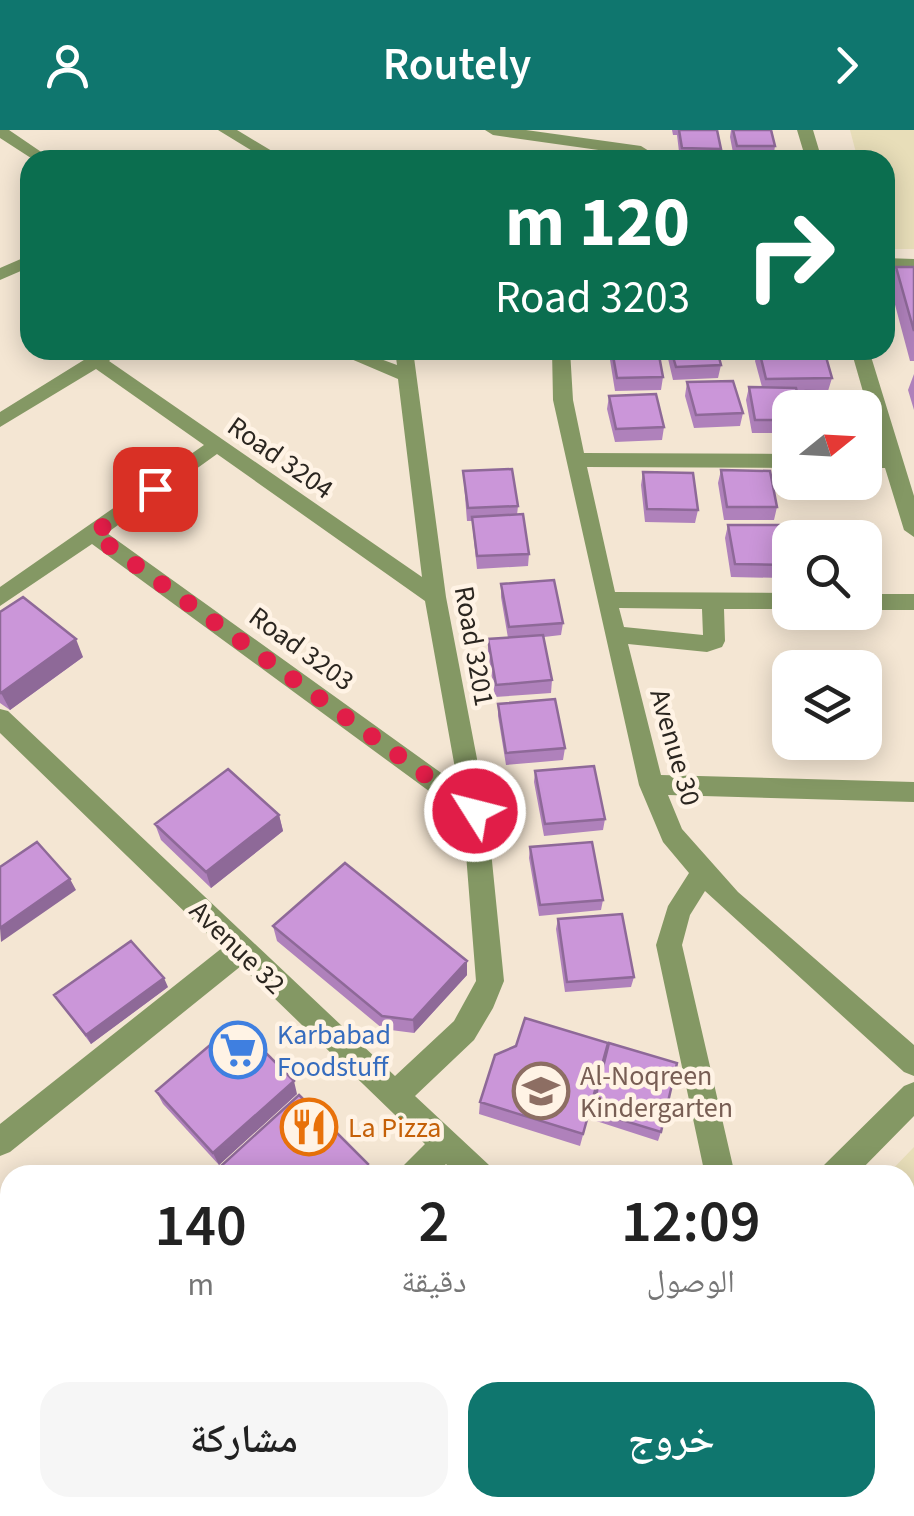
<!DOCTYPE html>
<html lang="ar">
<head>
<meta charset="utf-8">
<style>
	body { margin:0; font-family:"Source Sans 3","Noto Naskh Arabic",sans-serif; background:#f6f6f6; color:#222; direction:rtl; height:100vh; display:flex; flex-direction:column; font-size:38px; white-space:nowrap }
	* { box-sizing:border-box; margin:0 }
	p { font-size:32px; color:#767676 }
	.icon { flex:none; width:55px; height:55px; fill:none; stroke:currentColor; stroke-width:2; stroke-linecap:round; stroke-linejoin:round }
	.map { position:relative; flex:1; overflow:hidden; direction:ltr }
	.side { position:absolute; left:0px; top:1035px; width:915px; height:352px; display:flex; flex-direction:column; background:#fff; border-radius:30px 30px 0 0; box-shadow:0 5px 25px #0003; direction:rtl }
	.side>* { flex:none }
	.banner { position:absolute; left:20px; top:20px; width:875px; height:210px; border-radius:30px; box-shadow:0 5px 25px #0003; direction:rtl; background:#0b6e4f; color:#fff; overflow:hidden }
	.needle { width:65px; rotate:72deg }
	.buttons { position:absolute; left:772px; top:260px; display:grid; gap:20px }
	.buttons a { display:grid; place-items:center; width:110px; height:110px; border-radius:20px; background:#fff; box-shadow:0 5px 25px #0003; font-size:50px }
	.pin { position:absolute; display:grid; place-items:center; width:85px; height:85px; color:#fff; margin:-42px; border-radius:20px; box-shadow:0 5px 15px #0006 }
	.me { position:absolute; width:110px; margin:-55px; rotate:306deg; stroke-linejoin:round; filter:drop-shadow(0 0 8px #0008) }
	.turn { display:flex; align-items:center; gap:35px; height:210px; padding:0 40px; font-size:45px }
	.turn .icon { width:130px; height:130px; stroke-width:2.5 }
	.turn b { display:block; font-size:70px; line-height:85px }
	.eta { display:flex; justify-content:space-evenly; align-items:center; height:170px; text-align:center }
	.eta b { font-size:60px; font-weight:600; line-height:70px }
	.cta { display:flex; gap:20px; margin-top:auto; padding:20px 40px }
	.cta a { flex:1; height:115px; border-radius:30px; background:#0f766e; color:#fff; font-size:40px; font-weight:600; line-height:115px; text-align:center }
	.cta a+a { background:#f6f6f6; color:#222 }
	header { display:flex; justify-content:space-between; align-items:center; height:130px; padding:0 40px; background:#0f766e; color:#fff; font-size:45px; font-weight:600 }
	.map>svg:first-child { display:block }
	.sand { fill:#e8deb9 }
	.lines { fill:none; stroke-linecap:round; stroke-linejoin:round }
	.minor { fill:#849864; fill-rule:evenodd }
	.wall { fill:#af81bb }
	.shaded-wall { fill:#8e6998 }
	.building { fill:#cb96d9; stroke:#8e6998; stroke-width:2.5 }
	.route { stroke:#e11d48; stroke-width:18; stroke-dasharray:0 32.4 }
	.labels { text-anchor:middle; stroke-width:9; stroke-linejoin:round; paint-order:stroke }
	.street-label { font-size:28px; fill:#2b2620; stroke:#fff3e5 }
	.shop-label { font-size:28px; fill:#366cbe; stroke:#fff3e5; text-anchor:start }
	.education-label { font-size:28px; fill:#785e54; stroke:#fff3e5; text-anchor:start }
	.food-label { font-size:28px; fill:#c56008; stroke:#fff3e5; text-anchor:start }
</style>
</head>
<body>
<header><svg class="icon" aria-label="forward" viewBox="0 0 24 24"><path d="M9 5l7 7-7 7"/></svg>Routely<svg class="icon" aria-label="person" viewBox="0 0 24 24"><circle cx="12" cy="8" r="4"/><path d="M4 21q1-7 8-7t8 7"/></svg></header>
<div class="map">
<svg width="914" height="1386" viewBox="0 0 914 1386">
	<rect width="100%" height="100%" fill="#f4e6d3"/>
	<path class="sand" d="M850 0H914V119H885V30H858Z
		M914 1017V1386H772L769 1378H905V1045H887Z"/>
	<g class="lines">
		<path class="minor" d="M0 0H9L53 30H34L0 8Z
			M218 0H237L287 30H267Z
			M485 0H526L641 16 649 21 641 26 493 5Z
			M797 0H813L822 30H806Z
			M30 125V137L0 150V138Z
			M885 128 914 129V139L885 138Z
			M100 220H122L109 231 422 447 398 249 330 220H356L397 235 395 220H413L446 467 487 681 504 851 493 878 474 910 415 966 489 1035 493 1045H457L446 1034 435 1045H400L404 1035 425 1014 241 836 10 1022 0 1026V994L222 818 0 603V579L8 581 395 946 454 891 476 851 463 686 92 414 0 476V457L204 315 96 239 0 297V282ZM217 324 425 471 458 655 107 403Z
			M552 220H570L573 270 584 323 790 324V338L587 337 615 462 790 463V479H724L725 511 722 517 707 522 628 514 661 645 914 652V672L668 665 682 699 738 762 914 915V946L904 942 705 761 690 785 682 815 735 1045H705L656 815 668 776 689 743 663 712 639 655 553 270ZM619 478 702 479 703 505 624 497Z
			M851 220H869L914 366V407L904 400 885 338H865V324H881Z
			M865 464H914V480H865Z
			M914 952V986L856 1045H820L824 1035 904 956Z
			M64 1378H103L100 1386H61Z
			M238 1378H275L278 1386H241Z
			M712 1378H746L749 1386H715Z"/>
	</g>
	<path class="wall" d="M672 0H717L721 19 720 24 722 30H680L677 5H673Z
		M731 0H772L775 16 774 23 784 30H742V29L734 28 730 7Z
		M896 137H914V231H910L890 156Z
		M611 220H658L663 247 661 260 615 261 610 230Z
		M666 220H717L721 235 718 248 673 250Z
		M758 220H824L832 248 828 261 856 278H803L802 274 805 261H797L790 278V303H752L746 270 749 257H762L755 231Z
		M914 244V280L908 260Z
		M687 252 743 283 740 296 694 298 685 266Z
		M609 266 664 297 662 310 615 312 607 279Z
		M721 340 777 377 774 390H724L718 353Z
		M463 341 518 376 517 385 529 424 528 436 477 439 472 391H467Z
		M643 342 698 380 695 393 645 392 641 355Z
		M728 395 787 435 783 448 731 447 725 408Z
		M501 454 563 493 561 505 544 507 552 550 551 563 495 567 488 522V509L508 508 501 467Z
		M0 482 83 527 10 580 0 573Z
		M498 574 565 618 563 630 506 635 498 586Z
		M535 641 605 689 603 700 544 706 534 652Z
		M279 685 283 701 211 758 161 710 155 694Z
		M530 717 603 770 601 780 539 786 529 728Z
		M558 789 634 847 631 857 565 862 556 799Z
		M273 796 467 831V845L414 903 383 899 277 811Z
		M168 857 91 914 54 865Z
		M608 913 580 1016 479 984 480 972Z
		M609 913 661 1002 658 1011 590 989Z
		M156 961 297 964 219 1035 163 974Z"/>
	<path class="shaded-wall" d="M76 509 83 527 10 580 1 563Z
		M279 685 283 701 211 758 206 742Z
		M70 749 76 760 1 812 0 798Z
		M467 831V845L414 903 413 890Z
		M164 848 168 857 91 914 86 905Z
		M294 951 297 964 219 1035 213 1023Z
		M368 1034 370 1045H357Z"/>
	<path class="building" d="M679 0H717L721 19 682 18Z
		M733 0H771L775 16H737Z
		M743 23H782L784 30H745Z
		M682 24H721L722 30H683Z
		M896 137H914V201Z
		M612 220H658L663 247 617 248Z
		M671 220H717L721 235 676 237Z
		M759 220H824L832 248 766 249Z
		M733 251 743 283 696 285 687 252Z
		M749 257 796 258 801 278H790V290H755Z
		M806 261 852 262 856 278H809Z
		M656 264 664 297 616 299 609 266Z
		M512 339 518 376 468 378 463 341Z
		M721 340 770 341 777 377H727Z
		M643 342 693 343 698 380 647 379Z
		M523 384 529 424 477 426 472 387Z
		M728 395H780L787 435 735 434Z
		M554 450 563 493 509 497 501 454Z
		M23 467 76 509 1 563 0 562V482Z
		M543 505 552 550 496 555 488 509Z
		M555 569 565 618 506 623 498 574Z
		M594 636 605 689 545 694 535 641Z
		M228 639 279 685 206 742 155 694Z
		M37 712 70 749 0 798V737Z
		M592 712 603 770 540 775 530 717Z
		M345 733 467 831 413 890 382 886 273 796Z
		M622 784 634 847 567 852 558 789Z
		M131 811 164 848 86 905 54 865Z
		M525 888 608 913 583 1004 480 972 495 925 516 916Z
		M236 893 294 951 213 1023 156 961Z
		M609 913 677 933 661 1002 592 981Z
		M299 965 368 1034 357 1045H229L221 1036Z"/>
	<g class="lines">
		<path class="route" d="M155 359 93 404 475 681"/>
	</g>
	<defs>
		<g id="supermarket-ring" transform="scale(2.875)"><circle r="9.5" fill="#fff3e5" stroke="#3f7fe0" stroke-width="1.5"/><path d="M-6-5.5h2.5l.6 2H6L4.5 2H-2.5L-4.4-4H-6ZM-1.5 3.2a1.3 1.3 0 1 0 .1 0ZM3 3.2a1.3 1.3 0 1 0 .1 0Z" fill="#3f7fe0"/></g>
		<g id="school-ring" transform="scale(2.875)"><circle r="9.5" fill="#fff3e5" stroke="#8d6e63" stroke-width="1.5"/><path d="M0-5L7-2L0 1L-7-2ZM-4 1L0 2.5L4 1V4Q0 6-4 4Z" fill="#8d6e63"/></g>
		<g id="restaurant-ring" transform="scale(2.875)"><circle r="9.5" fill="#fff3e5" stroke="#e8710a" stroke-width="1.5"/><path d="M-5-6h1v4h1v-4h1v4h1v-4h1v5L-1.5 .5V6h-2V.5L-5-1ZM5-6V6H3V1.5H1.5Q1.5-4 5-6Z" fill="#e8710a"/></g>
	</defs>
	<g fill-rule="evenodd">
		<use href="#supermarket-ring" x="238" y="920"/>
		<use href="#school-ring" x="541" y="961"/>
		<use href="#restaurant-ring" x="309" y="997"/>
	</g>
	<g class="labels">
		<g class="street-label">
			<text transform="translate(281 327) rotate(35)" y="10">Road 3204</text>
			<text transform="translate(475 516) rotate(80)" y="10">Road 3201</text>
			<text transform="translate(302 518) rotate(36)" y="10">Road 3203</text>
			<text transform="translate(676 617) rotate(74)" y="10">Avenue 30</text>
			<text transform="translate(238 817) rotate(44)" y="10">Avenue 32</text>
		</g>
		<g class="shop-label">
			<text x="277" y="914">Karbabad<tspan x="277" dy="32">Foodstuff</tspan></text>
		</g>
		<g class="education-label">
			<text x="580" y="955">Al-Noqreen<tspan x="580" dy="32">Kindergarten</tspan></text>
		</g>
		<g class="food-label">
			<text x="348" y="1007">La Pizza</text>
		</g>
	</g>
</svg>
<div class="buttons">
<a><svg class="needle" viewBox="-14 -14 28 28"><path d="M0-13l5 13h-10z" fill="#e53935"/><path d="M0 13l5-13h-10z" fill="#767676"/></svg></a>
<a><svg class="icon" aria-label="search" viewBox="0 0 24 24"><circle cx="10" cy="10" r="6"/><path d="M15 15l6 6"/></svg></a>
<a><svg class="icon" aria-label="layers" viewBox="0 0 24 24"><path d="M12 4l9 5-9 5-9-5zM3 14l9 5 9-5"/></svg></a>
</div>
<div class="pin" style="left:155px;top:359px;background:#d93025"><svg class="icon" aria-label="arrive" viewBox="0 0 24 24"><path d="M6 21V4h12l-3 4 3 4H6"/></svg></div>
<svg class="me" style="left:475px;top:681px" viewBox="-20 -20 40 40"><circle r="17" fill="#e11d48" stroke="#fff" stroke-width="3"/><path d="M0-11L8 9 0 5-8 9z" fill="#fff"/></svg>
<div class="banner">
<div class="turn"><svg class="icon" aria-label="right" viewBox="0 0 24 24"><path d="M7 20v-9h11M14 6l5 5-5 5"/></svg><div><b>120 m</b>Road 3203</div></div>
</div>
<section class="side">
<div class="eta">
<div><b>12:09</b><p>الوصول</p></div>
<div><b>2</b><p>دقيقة</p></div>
<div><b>140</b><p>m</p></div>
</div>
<div class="cta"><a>خروج</a><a>مشاركة</a></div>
</section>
</div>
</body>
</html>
